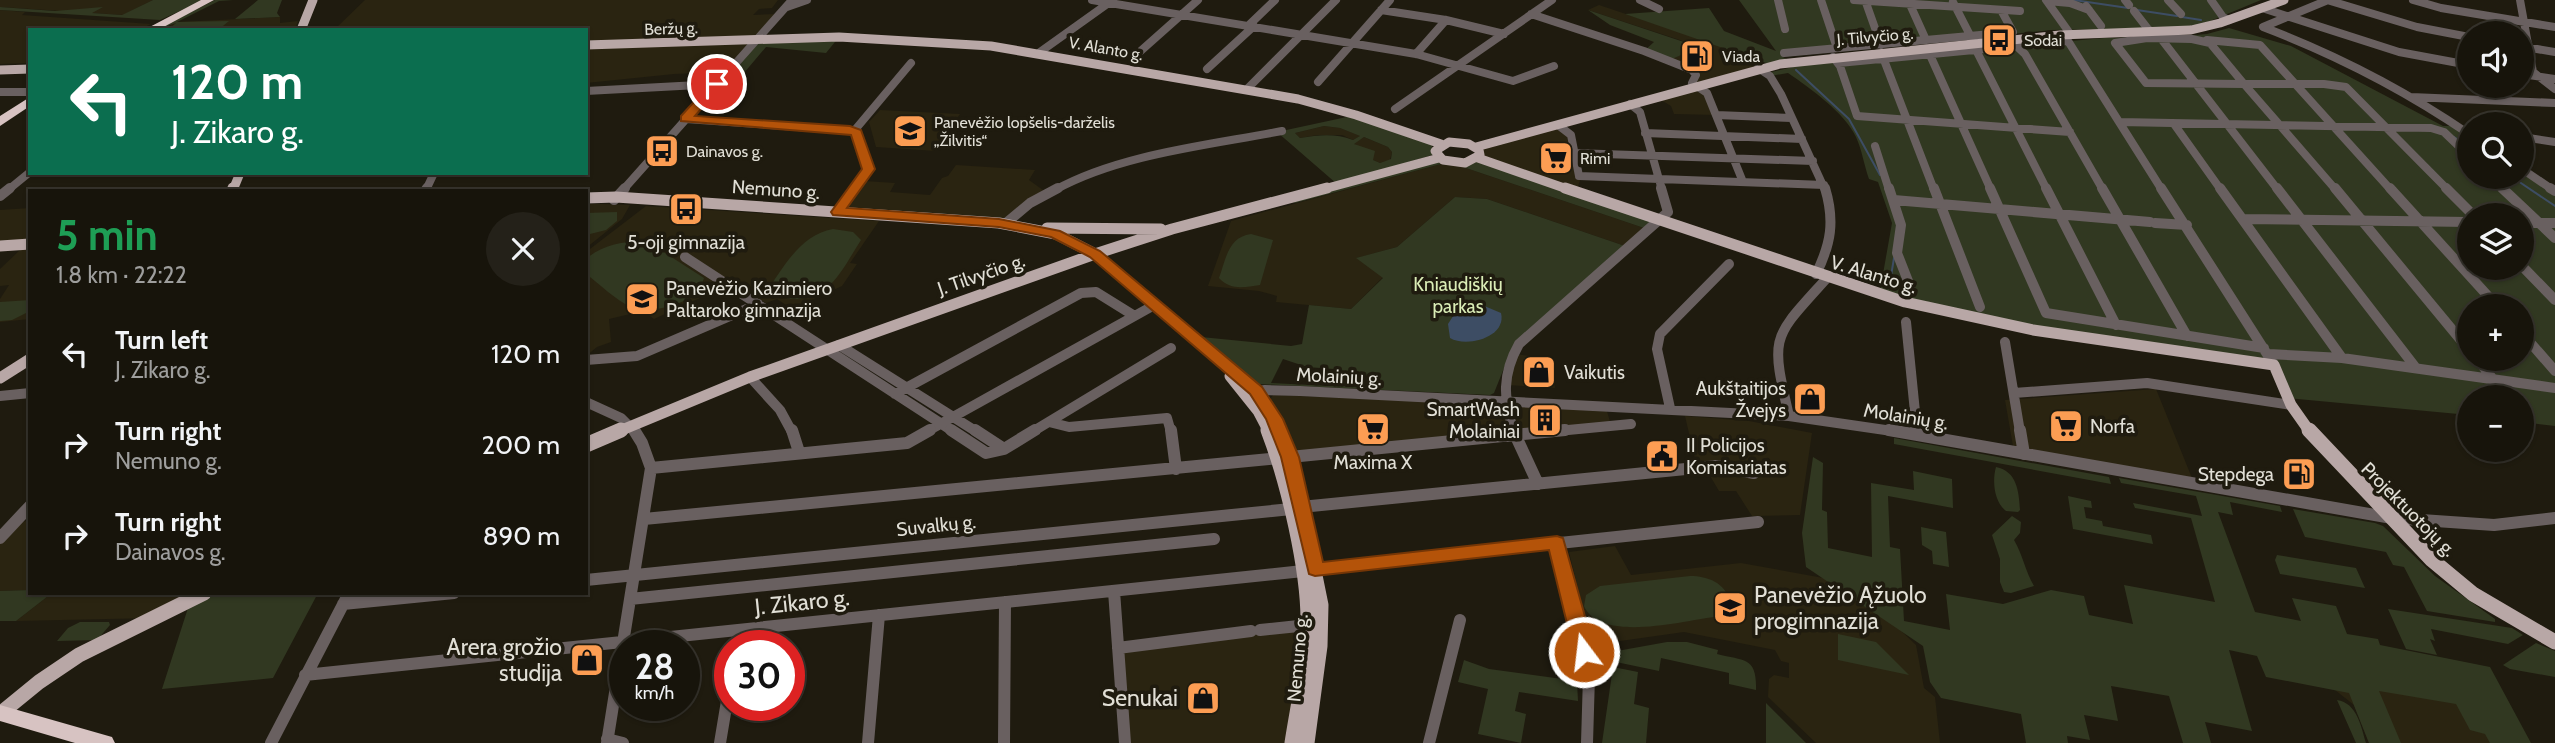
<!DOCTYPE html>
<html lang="en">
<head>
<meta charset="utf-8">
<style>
	body { margin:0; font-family:Cabin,sans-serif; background:#242119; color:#f1f3f6; height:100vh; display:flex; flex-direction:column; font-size:26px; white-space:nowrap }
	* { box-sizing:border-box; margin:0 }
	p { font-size:23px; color:#9e9e9d }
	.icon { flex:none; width:38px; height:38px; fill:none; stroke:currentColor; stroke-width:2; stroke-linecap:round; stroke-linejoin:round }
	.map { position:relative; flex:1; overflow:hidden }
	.details { position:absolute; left:28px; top:189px; width:560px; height:406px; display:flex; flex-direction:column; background:#17140b; border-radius:0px; box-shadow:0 2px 5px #0004,0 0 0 2px #36332c }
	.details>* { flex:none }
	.hud { position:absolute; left:28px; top:28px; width:560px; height:147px; border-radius:0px; box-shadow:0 2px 5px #0004,0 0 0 2px #36332c; background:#0b6e4f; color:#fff; overflow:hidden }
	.tools { position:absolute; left:2457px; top:21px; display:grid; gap:14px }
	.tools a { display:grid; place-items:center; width:77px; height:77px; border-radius:50%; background:#17140b; box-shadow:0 2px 5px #0004,0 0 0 2px #36332c; font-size:35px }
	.speed { position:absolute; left:609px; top:630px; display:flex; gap:14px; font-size:35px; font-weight:700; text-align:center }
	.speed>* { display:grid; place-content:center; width:91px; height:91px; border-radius:50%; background:#17140b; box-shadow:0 2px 5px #0004,0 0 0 2px #36332c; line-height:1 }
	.speed small { font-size:18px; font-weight:400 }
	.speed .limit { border:10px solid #d22; background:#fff; color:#111 }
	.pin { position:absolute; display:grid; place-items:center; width:60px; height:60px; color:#fff; margin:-30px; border:4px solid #fff; border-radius:50%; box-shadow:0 2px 7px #0007 }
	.me { position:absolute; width:77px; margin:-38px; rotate:345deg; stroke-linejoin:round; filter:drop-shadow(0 0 5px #0008) }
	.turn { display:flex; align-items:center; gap:24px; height:147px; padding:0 28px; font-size:32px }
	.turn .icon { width:91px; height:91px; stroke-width:2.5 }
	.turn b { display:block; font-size:49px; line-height:60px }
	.round { display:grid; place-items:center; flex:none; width:74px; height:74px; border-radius:37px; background:#242119 }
	.head { display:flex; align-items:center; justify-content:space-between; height:119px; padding:0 28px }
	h1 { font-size:42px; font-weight:700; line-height:52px; color:#1e9e55 }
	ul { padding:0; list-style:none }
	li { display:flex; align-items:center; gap:21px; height:91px; padding:0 28px }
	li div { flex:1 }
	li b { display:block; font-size:26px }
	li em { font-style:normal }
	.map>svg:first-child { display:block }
	.built { fill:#2a2411 }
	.green { fill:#313821; fill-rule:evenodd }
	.water { fill:#3d4d64 }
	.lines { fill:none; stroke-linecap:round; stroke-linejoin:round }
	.stream { stroke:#3d4d64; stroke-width:2 }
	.minor-far2 { stroke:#696060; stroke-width:8 }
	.minor-far1 { stroke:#696060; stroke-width:10 }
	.minor { stroke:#696060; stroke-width:12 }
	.major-far2 { stroke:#b8a7a6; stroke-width:9 }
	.major-far1 { stroke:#b8a7a6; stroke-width:11 }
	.major { stroke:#b8a7a6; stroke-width:15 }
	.highway { fill:#d7c3c2; fill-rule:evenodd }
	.route { fill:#b45309; stroke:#753606; stroke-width:2 }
	.labels { text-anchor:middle; stroke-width:7; stroke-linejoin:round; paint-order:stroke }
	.far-street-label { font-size:16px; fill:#e1dfd6; stroke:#1f1b0f }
	.far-poi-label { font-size:16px; fill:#e1dfd6; stroke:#1f1b0f; text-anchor:start }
	.street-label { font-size:19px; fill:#e1dfd6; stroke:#1f1b0f }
	.poi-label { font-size:19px; fill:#e1dfd6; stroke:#1f1b0f; text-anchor:start }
	.park-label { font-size:19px; fill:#daecb6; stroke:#1f1b0f }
	.near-poi-label { font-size:23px; fill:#e1dfd6; stroke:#1f1b0f; text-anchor:end }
	.near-street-label { font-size:23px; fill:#e1dfd6; stroke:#1f1b0f }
</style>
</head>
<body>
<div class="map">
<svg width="2555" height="743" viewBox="0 0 2555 743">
	<rect width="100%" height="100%" fill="#1f1b0f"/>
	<path class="built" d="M0 0H153L123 15 0 7Z
		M365 0H778L772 8 759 9 753 15 775 14 755 36 586 44V30H334Z
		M1599 5 1754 57 1746 62 1755 67 1693 84 1696 75 1670 60 1698 46 1588 10Z
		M0 10 25 12 22 15 151 24 139 30H30V63L0 64Z
		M280 17V23L298 21 295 30H162L177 22Z
		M749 43 725 72 674 74 586 83V47Z
		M1702 88 1716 115 1674 114 1671 106 1661 100Z
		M880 110 960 114 936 151 876 147 869 122Z
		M1324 126 1340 128 1361 136 1353 140 1342 135H1318L1300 138 1295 133Z
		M1554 128H1567L1582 175 1577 189 1484 157 1483 149Z
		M1364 137 1388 147 1392 152 1390 160 1380 163 1373 160 1353 143Z
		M1441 164 1463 167 1644 228 1625 246 1487 199 1455 197 1397 247 1357 258 1383 277 1351 309 1276 302 1277 296 1259 291 1208 286 1231 221Z
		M956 165 1035 170 1029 180 1047 193 1006 219 842 210 864 181 895 183 890 192 930 195 942 178 948 176Z
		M586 204H603L630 205 622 219 586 248Z
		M646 206 879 221 850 263 857 264 842 286 792 309 777 299 766 303 733 283 654 319 643 311 609 319 611 342 597 347 586 356V252Z
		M30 208V240L0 244V210Z
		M20 250H30V319L0 322V299L9 285 0 286V269Z
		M1515 354 1552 359 1555 388 1508 385Z
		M2156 389 2194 483 2014 452 2005 400Z
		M1273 395 1606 408 1611 425 1294 453 1268 402Z
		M1685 416 1749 421 1812 433 1800 515 1752 516 1736 491H1719L1706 469 1697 468Z
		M30 521V590L0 591V538L15 522Z
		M1615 546 1631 575 1741 563 1851 583 1916 645 1924 688 1935 697 1940 743H1816L1768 697 1769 679 1774 675 1789 678V663L1781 661 1775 650 1684 632 1592 645 1569 552Z
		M52 593H204L153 618 16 621Z
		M1303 628 1287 743H1125L1118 648Z
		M2316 675 2444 679 2502 743H2369L2354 705Z"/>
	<path class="green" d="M153 0H204L160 20 0 10V7L55 11 103 7 92 13 122 15Z
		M215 0H233L219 1 177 22 229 21 218 30H168L176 23 155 30Z
		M258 0H282L277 13 280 17 235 19Z
		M1739 0H2261L2203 24 2176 28 2052 30 1783 57 1788 60 1769 64 1625 14 1709 8 1724 31 1776 51Z
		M1588 10 1699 47 1670 60 1644 51 1654 42 1610 25Z
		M2229 28 2291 46 2443 126H2453L2469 136V177H2522V171L2555 194V426L2522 422V397H2469V415L2287 398 2274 365 2030 327 1880 291 1892 223 1878 182 1869 179C1864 165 1862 150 1856 137 1845 113 1810 88 1788 73L1770 76 1767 73 1797 66 2104 38 2171 37 2207 34ZM2469 215H2522V268H2469ZM2469 306H2522V359H2469Z
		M839 37 826 53 766 47 733 86 717 84 756 39Z
		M1356 115 1432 144V155L1337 184 1277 132ZM1324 126 1340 128 1360 136 1353 140C1335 133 1319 135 1300 138L1295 133ZM1364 137 1388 147 1392 152 1391 159 1380 163 1373 160 1375 151 1354 144Z
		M1430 162H1480L1651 221 1644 228 1463 167 1441 164 1295 203 1291 199Z
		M1455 197 1487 199 1625 246 1510 353 1494 393 1490 395 1258 384 1201 337 1291 346 1302 344 1309 305 1351 309 1383 278 1356 258 1397 247ZM1283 359 1307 367 1334 369 1331 386 1271 383Z
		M617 212V221L606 230 586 235V213Z
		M833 229 853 232 861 240C844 266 832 297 798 299 789 299 779 298 772 291L769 295H764C783 269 799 235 833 229Z
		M1251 234 1273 240 1260 285C1245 287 1231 291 1219 278 1226 259 1228 237 1251 234Z
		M640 241 648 242 704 278 699 292C683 304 651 315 631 307 615 300 600 284 586 274V259C601 246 620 242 640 241Z
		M30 300V311L12 320 0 321V302Z
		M1894 438 2109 477 2111 484 1894 444Z
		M1813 457 1823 463 1822 510 1827 512 1828 548 1872 557 1871 483 1914 490 1913 471 1952 479 1953 508 1888 496 1890 547 1900 549 1904 621 1950 630 1946 594 2003 604 2051 590 2084 596 2089 615 2133 624 2124 585 2215 602 2191 518 2135 508 2133 503 2202 516 2196 496 2121 483 2119 478 2280 506 2282 512 2230 502 2233 515 2218 512 2255 612 2301 621 2292 598 2336 606 2347 634 2378 639 2380 645 2490 667 2531 743H2490L2485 734 2470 730 2456 704 2379 691 2401 743H2369L2349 693 2266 677 2257 656 2229 650 2252 731 2205 722 2211 743H2183L2169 696 2111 686 2118 721 2084 715 2090 740 2067 736 2068 743H2026L2021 714 1941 698 1930 682 1923 646 1806 567 1802 533Z
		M1996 467C2017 471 2019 492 2020 510L2018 512 2006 511C1994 502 1992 481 1996 467Z
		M2068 496 2091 501 2092 508 2084 507 2086 518 2102 521 2103 526 2151 535 2153 544 2073 529Z
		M2293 509 2375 523 2383 526 2435 576 2495 619V622L2427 611 2404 567 2393 565 2386 552 2305 537Z
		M2012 516 2021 522 2020 533 2014 540C2023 555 2025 571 2034 586L2011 593 2004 592 2000 582V559L1992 535Z
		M1921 527 1946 532 1949 567 1933 564 1932 551 1922 545Z
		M2277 555 2356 568 2365 588 2280 574 2275 560Z
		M1690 576C1708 576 1725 583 1730 601L1727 611 1714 617C1682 621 1600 643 1584 606L1586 595 1600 586Z
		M30 590V593H52L16 621H0V591Z
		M216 593H318L273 678 162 689 188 608Z
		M2388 609 2512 628 2523 635 2508 644 2431 629 2435 641 2430 639 2437 655 2406 649Z
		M80 622H109L110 625 97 640 57 641 68 628Z
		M1838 634 1876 642 1909 675 1838 660Z
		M1667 642H1687L1718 650 1717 654C1745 661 1757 657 1756 690L1729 684V673L1661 658 1659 671 1616 662 1617 651Z
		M2536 643 2555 651V677L2510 669 2503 665Z
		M1464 660 1489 669 1577 681 1578 701 1519 692 1515 711 1526 714 1521 743 1478 734 1488 689 1458 682Z
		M1613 667 1638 672 1634 704 1649 708 1646 743H1602Z
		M2337 700C2357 703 2361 726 2366 743H2356Z
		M1766 703 1806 743H1766Z"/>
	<path class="water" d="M1482 305 1501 313C1507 337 1467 348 1450 338L1448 324 1457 310Z"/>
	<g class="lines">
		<path class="stream" d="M2074 0 2128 8
			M2137 10 2177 16
			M2182 17 2201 20
			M1796 70 1849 119 1880 175
			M2454 137 2469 147
			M2512 177 2555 206
			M1889 288 1894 258"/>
		<path class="minor-far2" d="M1092 0 1416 54 1513 81 1554 66
			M1640 0 1659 9
			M1778 0 1785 29
			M1821 0 1837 48
			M1854 0 2020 11
			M1865 0 1881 45
			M1908 0 1926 40
			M2046 0 2071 35
			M2125 0 2129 5
			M2168 0 2181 14
			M2211 0 2223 17 2229 20
			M2327 0 2417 27 2469 37
			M2328 0 2263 27C2334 54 2406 91 2469 134
			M2413 0 2441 8 2555 27
			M2520 0 2533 72 2555 89
			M2047 1 2070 3 2089 10
			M1953 2 1973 41
			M2086 6 2101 26
			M787 7 807 0
			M2262 8 2399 52 2469 65
			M1381 10 1446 20 1504 34
			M2134 11 2148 29 2159 36 2278 190
			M1531 14 1644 51 1692 70 1696 75 1692 83 1707 93 1743 182
			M1249 25 1275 0
			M2060 35 2068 41 2162 190
			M2147 38 2192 39 2210 43 2244 84 2146 83 2115 43Z
			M2010 40 2025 54 2103 190
			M2207 40 2260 45 2391 190
			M1969 44 1976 50 2047 190
			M2525 47 2555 52
			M1040 52 1110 2
			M1784 53 2013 32 2001 10
			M1416 54 1446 20
			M1930 55 1991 190
			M1135 56 1198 0
			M1833 57 1840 66 1857 116 2070 132
			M1884 60 1934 190
			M1839 63 2068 41
			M1758 68 1770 76 1781 94 1825 190
			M1207 69 1254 26
			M2522 74 2555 79
			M1318 82 1390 0
			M2244 84H2324L2346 87 2448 190
			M2244 84 2336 190
			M1247 89 1336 0
			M586 91 717 84
			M0 92H30
			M2411 97 2555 103
			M1630 104 1640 112 1662 190
			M1395 109 1552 0
			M1716 115 1791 118
			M686 119 854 131
			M2120 122 2431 128 2444 132 2469 156
			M2174 124 2221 190
			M1558 125 1571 135 1579 176
			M854 131 911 63
			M854 131 869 169 854 190
			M1645 133 1802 139
			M2522 137 2555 142
			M1875 146 1889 190
			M1574 153 1813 161
			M2522 169 2553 190
			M1579 176 1824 185
			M2491 177 2504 190
			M8 190 30 172
			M426 190 434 173
			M623 190 792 0
			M1055 190C1120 154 1210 145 1282 131"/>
		<path class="minor-far1" d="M1889 188 1901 225 1897 253 1910 286
			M1934 188 1980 307
			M1990 188 2046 313 2264 348
			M2046 188 2116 325
			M2102 188 2187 336
			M2161 188 2274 365
			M2220 188 2342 358
			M2277 188 2416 368
			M2335 188 2469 350
			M2390 188 2497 306
			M2446 188 2473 215
			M2502 188 2555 238
			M2550 188 2555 191
			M425 191 427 188
			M0 196 10 188
			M614 200 625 188
			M1894 200 2150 222
			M838 212 855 188
			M2243 219 2469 222
			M1006 223 1030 203 1058 188
			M2155 223 2187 225
			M2522 223H2555
			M685 257 954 432
			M2522 266 2555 300
			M1816 274C1831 244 1835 221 1825 188
			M1906 322 1917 432
			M2522 333 2555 371
			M2005 342 2020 432
			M839 345 977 432
			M2269 354 2342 358 2555 388
			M2477 359 2493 379
			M586 360 637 356 758 304
			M750 377 780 410 792 432
			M1249 393 1265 390 1300 391 1789 416 1899 432
			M2014 393 2147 383 2291 405
			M895 394 1081 293 1096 292 1133 315
			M0 396 30 393
			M586 402 621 418 635 432
			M1670 408 1657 349 1660 334 1729 264
			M1789 416C1770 334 1772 339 1827 278
			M1049 422 1069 427 1167 418 1171 432
			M926 432 1149 308
			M1032 432 1171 348
			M1514 432C1503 399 1502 374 1519 344L1668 212 1661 188
			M1547 432 1631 424"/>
		<path class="minor" d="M792 430 799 452
			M951 430 986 453 1004 449 1035 430
			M975 430 1004 449
			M1171 430 1176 469
			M1513 430 1538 484
			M1889 430 2392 518 2494 525 2555 518
			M1916 430 1917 435
			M2020 430 2024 454
			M1290 457 1565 430
			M651 468 907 443 930 430
			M1301 507 1716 466 1754 473
			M644 519 1279 458
			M0 538 30 506
			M1557 543 1589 676 1587 743
			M1315 569 1758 522
			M586 580 1291 509
			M1114 591 1125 743
			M630 599 1214 539
			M343 604 454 593
			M1260 630 1308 625
			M1118 648 1251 631
			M305 675 1303 571
			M607 739 623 743
			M271 743 349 593
			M607 743 651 468 642 443 634 430
			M720 743 730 683
			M868 743 879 615
			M1004 743 1005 602
			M1429 743 1460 620"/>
		<path class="major-far2" d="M301 30 313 0
			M586 45 839 37 991 46 1298 99 1356 115 1441 144
			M0 70 30 69
			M1449 142 1469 144 1479 150 1480 155 1465 163 1443 160 1435 151Z
			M1476 147 1780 64 2060 35 2191 30 2220 23 2284 0
			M1478 158 1570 190
			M233 190 240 173
			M1320 190 1439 158"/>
		<path class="major-far1" d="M1565 188 1905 302 2033 330 2274 365 2291 405 2310 432
			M232 191 233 188
			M586 198 616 197 999 223 1056 234 1095 254 1257 391 1279 432
			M1047 228 1161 229
			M0 246 30 244
			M1230 376 1258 411 1269 432
			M0 378 30 359
			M617 432 750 377 1095 254 1172 229 1327 188"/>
		<path class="major" d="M1268 430C1288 482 1309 571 1308 625 1307 665 1298 704 1292 743
			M1278 430 1294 472 1321 605 1320 646 1307 743
			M2309 430 2432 560 2473 594 2555 642
			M586 445 621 430
			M1 713 39 682 79 655 204 593"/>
		<path class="highway" d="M201 0H214L158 30H144Z
			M30 97V106L0 126V116Z
			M0 705 112 737 115 743H75L0 721Z"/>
	</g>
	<path class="route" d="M713 81 723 84 695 116 850 126 861 130 875 169 847 208 999 219 1060 231 1100 251 1262 387 1283 419 1299 457 1323 562 1557 536 1563 538 1595 652 1592 657 1584 660 1577 657 1574 652 1549 550 1315 576 1309 574 1281 457 1266 419 1250 394 1090 257 1051 237 999 227 833 215 831 212 862 169 851 135 681 121V116Z"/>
	<defs>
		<g id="bus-square" transform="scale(1.75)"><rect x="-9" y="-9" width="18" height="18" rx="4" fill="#fc9d53" stroke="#1f1b0f"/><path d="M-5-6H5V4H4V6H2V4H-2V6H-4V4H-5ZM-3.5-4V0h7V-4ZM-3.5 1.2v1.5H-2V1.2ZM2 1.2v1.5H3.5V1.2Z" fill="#111"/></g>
		<g id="fuel-square" transform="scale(1.75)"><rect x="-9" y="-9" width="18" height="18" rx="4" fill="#fc9d53" stroke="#1f1b0f"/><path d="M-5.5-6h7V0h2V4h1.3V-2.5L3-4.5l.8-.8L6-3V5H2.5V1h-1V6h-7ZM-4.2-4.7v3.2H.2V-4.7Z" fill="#111"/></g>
		<g id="school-square" transform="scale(1.75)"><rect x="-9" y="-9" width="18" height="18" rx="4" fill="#fc9d53" stroke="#1f1b0f"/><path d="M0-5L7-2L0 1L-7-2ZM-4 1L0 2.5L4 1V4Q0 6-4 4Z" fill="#111"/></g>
		<g id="supermarket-square" transform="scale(1.75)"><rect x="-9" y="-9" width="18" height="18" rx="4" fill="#fc9d53" stroke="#1f1b0f"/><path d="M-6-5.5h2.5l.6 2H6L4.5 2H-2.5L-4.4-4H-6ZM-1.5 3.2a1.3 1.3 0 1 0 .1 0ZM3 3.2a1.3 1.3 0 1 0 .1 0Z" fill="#111"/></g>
		<g id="shop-square" transform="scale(1.75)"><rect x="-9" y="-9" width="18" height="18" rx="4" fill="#fc9d53" stroke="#1f1b0f"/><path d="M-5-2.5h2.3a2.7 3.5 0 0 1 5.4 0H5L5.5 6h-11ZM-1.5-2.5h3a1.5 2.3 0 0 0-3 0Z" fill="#111"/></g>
		<g id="building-square" transform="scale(1.75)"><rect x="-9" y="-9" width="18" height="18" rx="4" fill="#fc9d53" stroke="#1f1b0f"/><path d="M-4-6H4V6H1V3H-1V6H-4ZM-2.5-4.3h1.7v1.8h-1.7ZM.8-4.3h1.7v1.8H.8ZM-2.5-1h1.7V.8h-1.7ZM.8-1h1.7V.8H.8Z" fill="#111"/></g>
		<g id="civic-square" transform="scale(1.75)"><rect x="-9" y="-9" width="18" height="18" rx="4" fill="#fc9d53" stroke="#1f1b0f"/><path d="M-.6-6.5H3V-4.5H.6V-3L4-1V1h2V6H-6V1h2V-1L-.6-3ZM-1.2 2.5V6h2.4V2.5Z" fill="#111"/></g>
	</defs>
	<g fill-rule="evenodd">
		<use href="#bus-square" x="1999" y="40"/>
		<use href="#fuel-square" x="1697" y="56"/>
		<use href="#school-square" x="910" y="131"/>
		<use href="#bus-square" x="662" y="151"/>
		<use href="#supermarket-square" x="1556" y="158"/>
		<use href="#bus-square" x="686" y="209"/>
		<use href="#school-square" x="642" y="299"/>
		<use href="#shop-square" x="1539" y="372"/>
		<use href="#shop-square" x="1810" y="399"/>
		<use href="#building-square" x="1545" y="420"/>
		<use href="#supermarket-square" x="2066" y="426"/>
		<use href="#supermarket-square" x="1373" y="429"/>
		<use href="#civic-square" x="1662" y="456"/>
		<use href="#fuel-square" x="2299" y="474"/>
		<use href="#school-square" x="1730" y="608"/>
		<use href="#shop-square" x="587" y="660"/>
		<use href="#shop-square" x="1203" y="698"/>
	</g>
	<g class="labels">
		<g class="far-street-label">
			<text transform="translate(671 28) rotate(-2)" y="6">Beržų g.</text>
			<text transform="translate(1875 36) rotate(-5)" y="6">J. Tilvyčio g.</text>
			<text transform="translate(1106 48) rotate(10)" y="6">V. Alanto g.</text>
		</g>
		<g class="far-poi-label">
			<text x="2024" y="46">Sodai</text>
			<text x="1722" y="62">Viada</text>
			<text x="934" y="128">Panevėžio lopšelis-darželis<tspan x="934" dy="18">„Žilvitis“</tspan></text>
			<text x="686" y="157">Dainavos g.</text>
			<text x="1580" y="164">Rimi</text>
		</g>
		<g class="street-label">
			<text transform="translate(776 189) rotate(4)" y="7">Nemuno g.</text>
			<text transform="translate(981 274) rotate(-19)" y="7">J. Tilvyčio g.</text>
			<text transform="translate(1874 274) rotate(17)" y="7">V. Alanto g.</text>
			<text transform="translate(1339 376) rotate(3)" y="7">Molainių g.</text>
			<text transform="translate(1906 416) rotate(9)" y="7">Molainių g.</text>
			<text transform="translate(2409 509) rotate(45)" y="7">Projektuotojų g.</text>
			<text transform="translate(936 525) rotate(-6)" y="7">Suvalkų g.</text>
			<text transform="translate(1297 658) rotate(-85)" y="7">Nemuno g.</text>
		</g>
		<g class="poi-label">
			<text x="686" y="249" text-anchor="middle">5-oji gimnazija</text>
			<text x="666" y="295">Panevėžio Kazimiero<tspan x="666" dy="22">Paltaroko gimnazija</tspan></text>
			<text x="1564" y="379">Vaikutis</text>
			<text x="1786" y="395" text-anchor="end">Aukštaitijos<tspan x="1786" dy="22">Žvejys</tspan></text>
			<text x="1520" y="416" text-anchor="end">SmartWash<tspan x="1520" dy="22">Molainiai</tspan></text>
			<text x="2090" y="433">Norfa</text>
			<text x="1686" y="452">II Policijos<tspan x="1686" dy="22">Komisariatas</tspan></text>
			<text x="1373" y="469" text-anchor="middle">Maxima X</text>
			<text x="2274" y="481" text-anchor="end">Stepdega</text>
		</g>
		<g class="park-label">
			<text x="1458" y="291">Kniaudiškių<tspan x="1458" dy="22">parkas</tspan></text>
		</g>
		<g class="near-poi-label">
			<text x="1754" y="603" text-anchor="start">Panevėžio Ąžuolo<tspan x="1754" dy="26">progimnazija</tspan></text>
			<text x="562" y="655">Arera grožio<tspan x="562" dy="26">studija</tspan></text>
			<text x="1178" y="706">Senukai</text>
		</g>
		<g class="near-street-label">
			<text transform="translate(802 602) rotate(-6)" y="8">J. Zikaro g.</text>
		</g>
	</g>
</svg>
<div class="tools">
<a><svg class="icon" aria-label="sound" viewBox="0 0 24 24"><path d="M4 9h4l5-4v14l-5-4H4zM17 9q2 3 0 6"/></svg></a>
<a><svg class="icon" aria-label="search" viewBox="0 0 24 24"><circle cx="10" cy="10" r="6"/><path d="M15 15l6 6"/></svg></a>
<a><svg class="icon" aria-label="layers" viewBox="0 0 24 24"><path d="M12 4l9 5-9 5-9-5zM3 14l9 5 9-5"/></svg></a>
<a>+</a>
<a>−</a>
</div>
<div class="speed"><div>28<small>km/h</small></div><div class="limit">30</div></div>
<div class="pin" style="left:717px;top:84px;background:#d93025"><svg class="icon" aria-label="arrive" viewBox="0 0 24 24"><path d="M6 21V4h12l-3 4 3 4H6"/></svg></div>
<svg class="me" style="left:1584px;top:652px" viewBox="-20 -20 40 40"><circle r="17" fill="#b45309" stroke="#fff" stroke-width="3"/><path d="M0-11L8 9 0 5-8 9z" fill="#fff"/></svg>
<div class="hud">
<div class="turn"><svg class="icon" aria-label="left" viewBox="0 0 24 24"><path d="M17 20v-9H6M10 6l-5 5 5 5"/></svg><div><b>120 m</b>J. Zikaro g.</div></div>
</div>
<section class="details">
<div class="head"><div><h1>5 min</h1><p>1.8 km · 22:22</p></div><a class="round"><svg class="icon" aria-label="close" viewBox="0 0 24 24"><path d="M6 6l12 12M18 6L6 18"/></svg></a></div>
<ul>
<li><svg class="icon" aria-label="left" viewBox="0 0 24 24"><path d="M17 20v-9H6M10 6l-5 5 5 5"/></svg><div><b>Turn left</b><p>J. Zikaro g.</p></div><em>120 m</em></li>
<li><svg class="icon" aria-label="right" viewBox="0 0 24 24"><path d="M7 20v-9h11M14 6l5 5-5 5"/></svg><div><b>Turn right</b><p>Nemuno g.</p></div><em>200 m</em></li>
<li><svg class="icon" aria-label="right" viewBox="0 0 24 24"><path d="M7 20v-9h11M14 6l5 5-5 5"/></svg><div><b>Turn right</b><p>Dainavos g.</p></div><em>890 m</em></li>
</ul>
</section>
</div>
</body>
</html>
